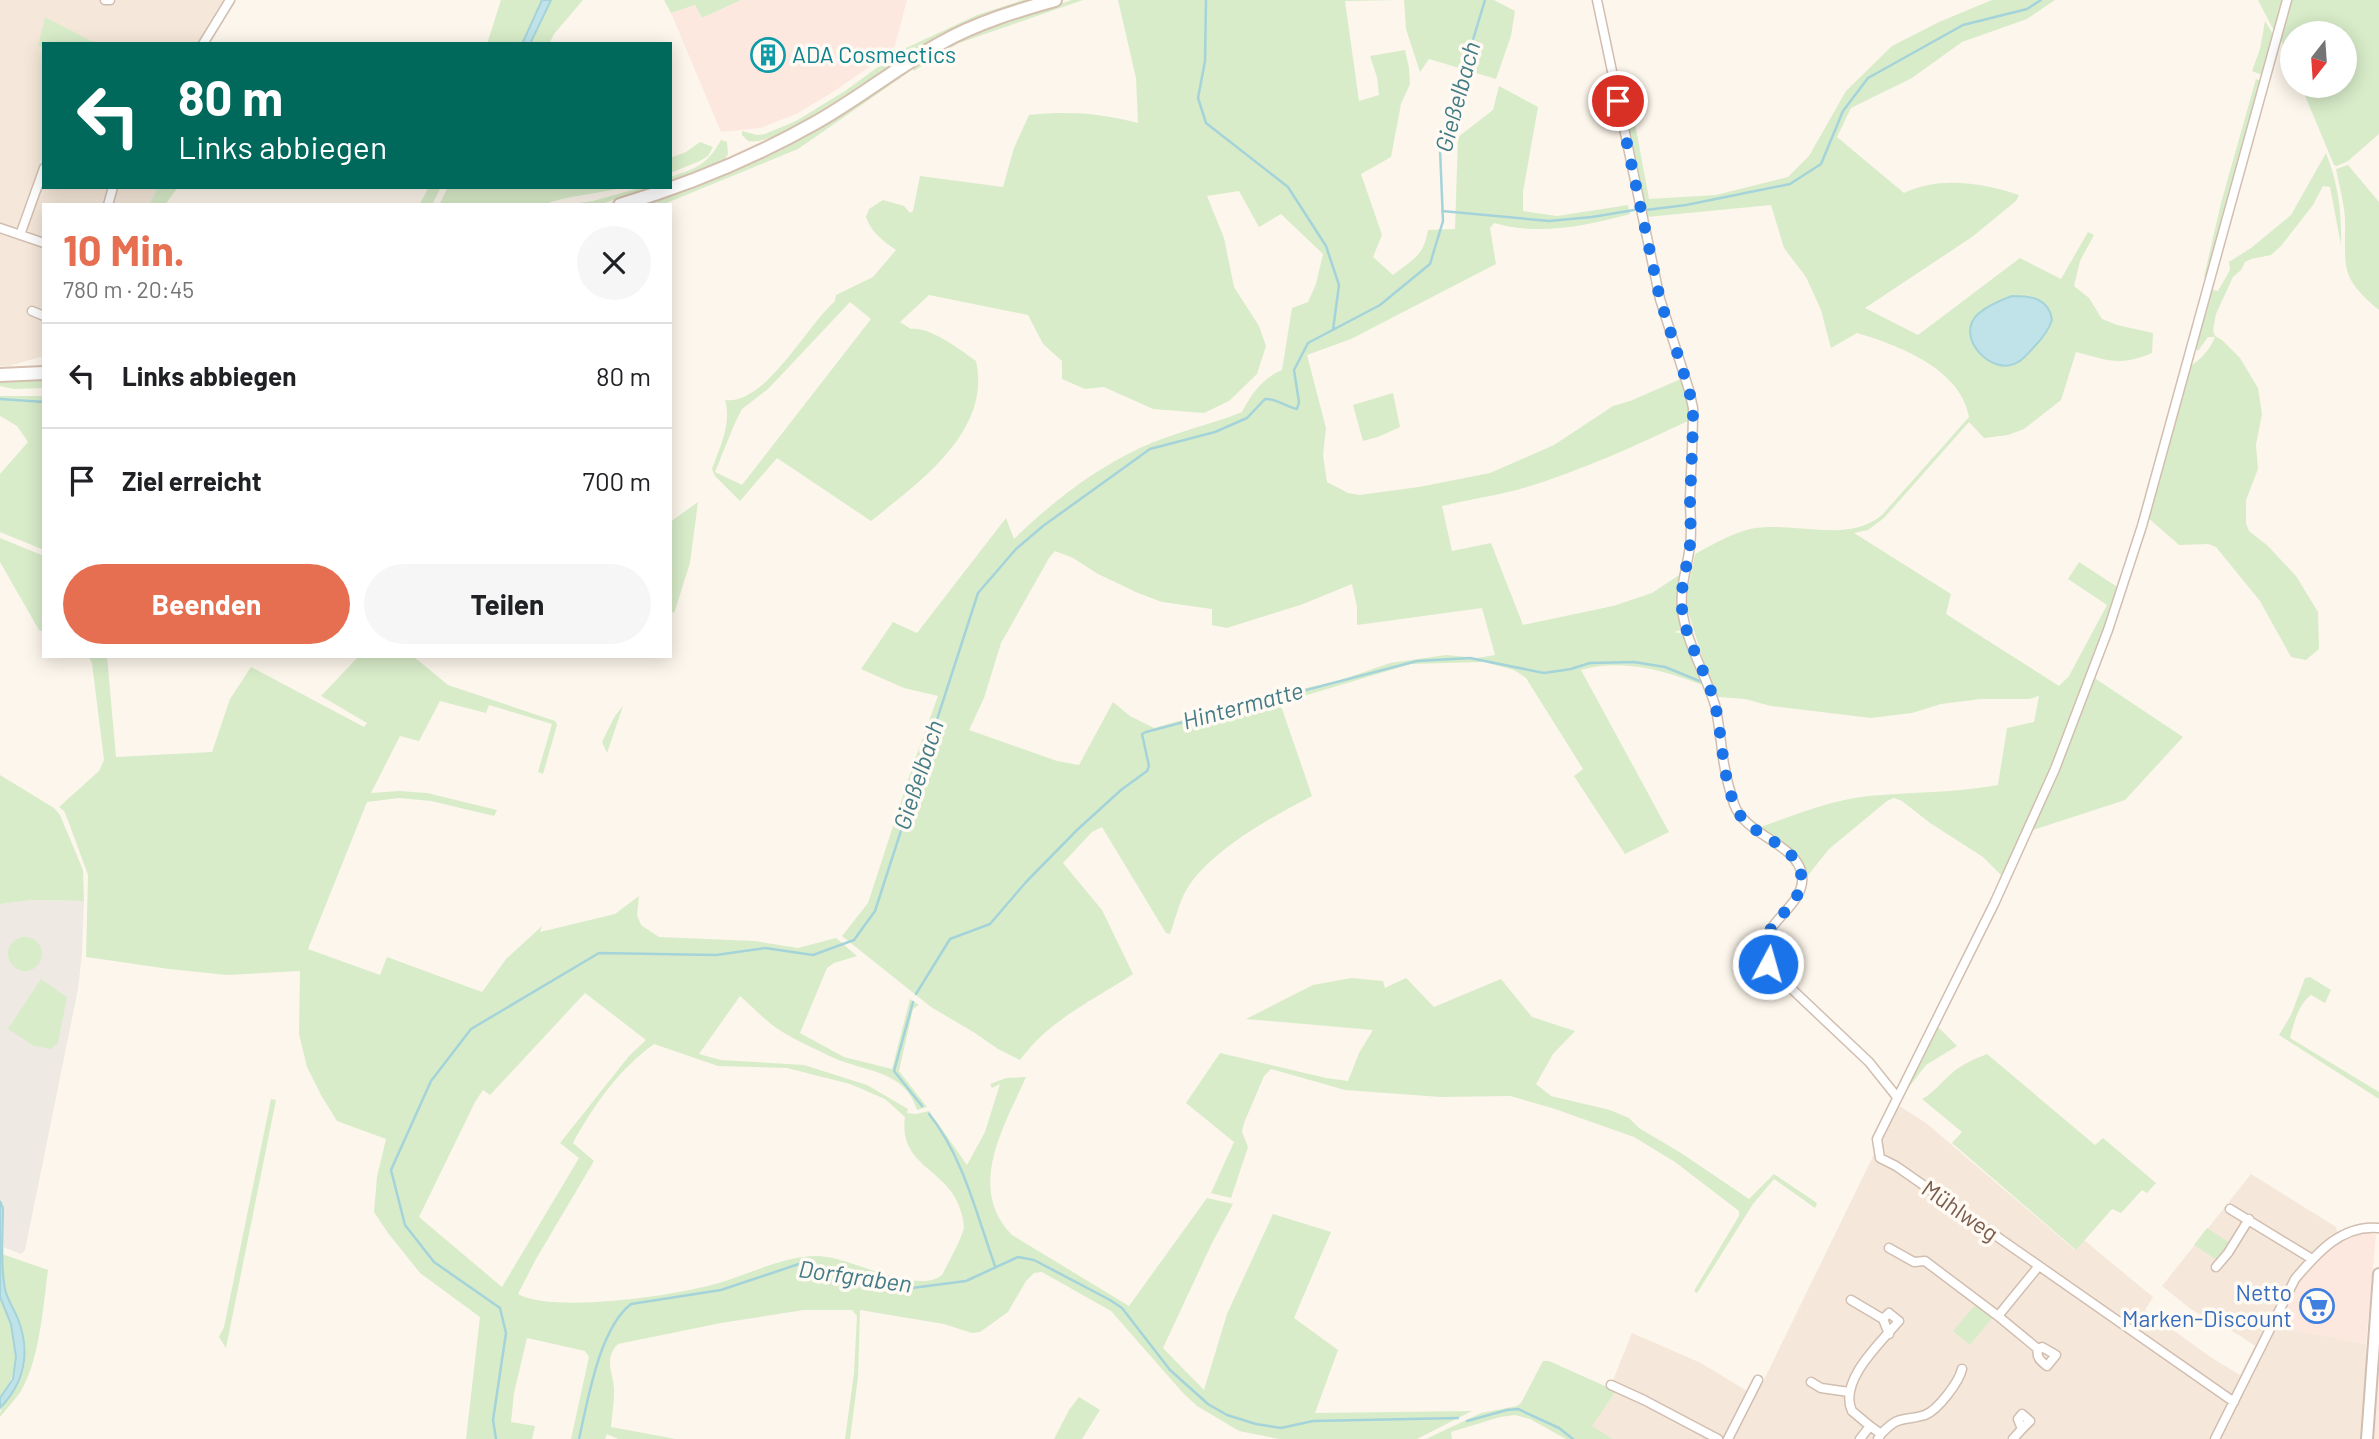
<!DOCTYPE html>
<html lang="de">
<head>
<meta charset="utf-8">
<style>
	body { margin:0; font-family:Barlow,sans-serif; background:#f6f6f6; color:#202124; height:100vh; display:flex; flex-direction:column; font-size:26px; white-space:nowrap }
	* { box-sizing:border-box; margin:0 }
	p { font-size:23px; color:#757577 }
	.icon { flex:none; width:38px; height:38px; fill:none; stroke:currentColor; stroke-width:2; stroke-linecap:round; stroke-linejoin:round }
	.map { position:relative; flex:1; overflow:hidden }
	.sheet { position:absolute; left:42px; top:203px; width:630px; height:455px; display:flex; flex-direction:column; background:#fff; border-radius:0px; box-shadow:0 4px 18px #0003 }
	.sheet>* { flex:none }
	.top-card { position:absolute; left:42px; top:42px; width:630px; height:147px; border-radius:0px; box-shadow:0 4px 18px #0003; background:#00695c; color:#fff; overflow:hidden }
	.needle { width:46px; rotate:197deg }
	.buttons { position:absolute; left:2280px; top:21px; display:grid; gap:14px }
	.buttons a { display:grid; place-items:center; width:77px; height:77px; border-radius:50%; background:#fff; box-shadow:0 4px 18px #0003; font-size:35px }
	.pin { position:absolute; display:grid; place-items:center; width:60px; height:60px; color:#fff; margin:-30px; border:4px solid #fff; border-radius:50%; box-shadow:0 2px 7px #0007 }
	.me { position:absolute; width:77px; margin:-38px; rotate:6deg; stroke-linejoin:round; filter:drop-shadow(0 0 5px #0008) }
	.turn { display:flex; align-items:center; gap:24px; height:147px; padding:0 21px; font-size:32px }
	.turn .icon { width:91px; height:91px; stroke-width:2.5 }
	.turn b { display:block; font-size:49px; line-height:60px }
	.round { display:grid; place-items:center; flex:none; width:74px; height:74px; border-radius:37px; background:#f6f6f6 }
	.headline { display:flex; align-items:center; justify-content:space-between; height:119px; padding:0 21px }
	h1 { font-size:42px; font-weight:700; line-height:52px; color:#e76f51 }
	.primary-button { display:flex; gap:14px; margin-top:auto; padding:14px 21px }
	.primary-button a { flex:1; height:80px; border-radius:42px; background:#e76f51; color:#fff; font-size:28px; font-weight:700; line-height:80px; text-align:center }
	.primary-button a+a { background:#f6f6f6; color:#202124 }
	ul { padding:0; list-style:none }
	li { display:flex; align-items:center; gap:21px; height:105px; padding:0 21px; border-top:2px solid #e0e0e0 }
	li div { flex:1 }
	li b { display:block; font-size:26px }
	li em { font-style:normal }
	.map>svg:first-child { display:block }
	.residential { fill:#f5e8da }
	.commercial { fill:#fde8e0 }
	.industrial { fill:#efe9e4 }
	.green { fill:#d8ecc9; fill-rule:evenodd }
	.water { fill:#bfe3e8; stroke:#a5d3da; stroke-width:2 }
	.lines { fill:none; stroke-linecap:round; stroke-linejoin:round }
	.stream { stroke:#a5d3da; stroke-width:2.5 }
	.minor-casing { stroke:#d1beb0; stroke-width:11 }
	.tertiary-casing { stroke:#d1beb0; stroke-width:14 }
	.secondary-casing { stroke:#d6c0b0; stroke-width:16 }
	.minor { stroke:#fff; stroke-width:8 }
	.tertiary { stroke:#fff; stroke-width:10 }
	.secondary { stroke:#fff; stroke-width:12 }
	.route { stroke:#1a73e8; stroke-width:12; stroke-dasharray:0 21.6 }
	.labels { text-anchor:middle; stroke-width:7; stroke-linejoin:round; paint-order:stroke }
	.culture-label { font-size:23px; fill:#0d838f; stroke:#fffaf3; text-anchor:start }
	.street-label { font-size:23px; fill:#7a5c4d; stroke:#fffaf3 }
	.shop-label { font-size:23px; fill:#366cbe; stroke:#fffaf3; text-anchor:end }
	.water-label { font-size:24px; font-style:italic; fill:#437c86; stroke:#fffaf3 }
</style>
</head>
<body>
<div class="map">
<svg width="2379" height="1439" viewBox="0 0 2379 1439">
	<rect width="100%" height="100%" fill="#fdf6ec"/>
	<path class="residential" d="M0 0H233L208 44H44V187H158L149 205H44V356L9 366H0Z
		M1898 1105 1926 1123 2075 1250 2084 1240 2153 1297 2145 1310 2212 1358 2240 1375 2255 1346 2239 1335 2192 1310 2162 1286 2251 1174 2336 1227 2339 1240 2312 1265 2277 1326 2366 1344 2365 1439H1613L1591 1427 1616 1391 1611 1385 1632 1333 1701 1363 1747 1391 1752 1383 1760 1388Z"/>
	<path class="commercial" d="M741 0H907L895 45 891 52 833 92 796 114 761 128 721 132 671 13 695 5 702 18Z
		M2365 1231 2376 1235 2366 1344 2277 1327 2287 1299 2312 1265 2339 1240 2353 1233Z
		M2379 1356V1439H2371Z"/>
	<path class="industrial" d="M32 900 84 901 82 953 78 989 25 1250 21 1254 3 1247V1208L0 1201V904Z"/>
	<path class="green" d="M501 0H542L522 44H487Z
		M551 0H583L554 34 549 44H530Z
		M664 0H741L702 18 695 5 671 13Z
		M1023 0H1041L910 56 904 54 906 48 977 15Z
		M1072 0H1083L959 43 914 71 911 66 972 33Z
		M1118 0H1399L1345 1 1359 101 1379 95 1377 77 1370 56 1405 50 1409 68 1410 84 1401 104 1391 157 1361 174 1382 235 1373 257 1393 275C1412 260 1424 256 1428 230L1455 229 1458 137 1493 110 1499 86 1538 107 1523 192V211L1557 216 1628 205 1630 214C1585 226 1540 236 1494 223L1490 228 1496 264 1351 339 1307 355 1326 428 1323 455 1327 482 1348 493 1359 495 1419 487 1490 473 1554 445 1613 406 1630 401 1683 378 1688 400V421C1633 447 1576 473 1517 490 1492 496 1467 500 1442 506L1452 551 1491 543 1523 625 1613 606 1652 593 1679 575V603L1684 629 1674 632 1684 634 1707 687C1667 671 1624 658 1581 670L1669 832 1625 854 1574 776 1583 769 1526 678 1514 670 1484 662 1411 664 1280 703 1312 796C1272 817 1218 846 1190 884 1180 898 1176 917 1170 934L1166 933 1102 827 1092 832 1063 863 1102 910 1133 974C1092 1001 1049 1020 1020 1060L998 1049 975 1033 931 1007 842 936 868 903 914 762 938 696 904 688 861 669 893 622 917 633 1006 518 1014 539C1051 503 1093 470 1140 448 1171 433 1210 425 1242 412 1252 393 1263 378 1282 370L1292 308 1308 302 1316 284 1323 254 1281 214 1259 227 1239 191 1207 196 1224 238 1234 287 1259 326 1266 346 1257 374 1229 401 1204 413 1153 409 1104 387 1085 389 1062 379V361L1043 344 1028 315 929 295 900 322 911 329C929 326 961 350 976 361 992 431 919 483 871 521L777 458 740 501 715 476 712 469C720 447 732 423 725 400 765 406 807 325 835 301L836 295 873 277 896 250C883 241 871 232 866 217L869 209 883 200 904 206 910 213 913 211 920 176 1003 187 1014 148 1029 115C1070 111 1098 113 1138 123L1136 78ZM850 302 871 319 742 485 715 472 734 425 742 409 769 388ZM1055 551 1073 558 1098 574 1138 593 1162 602 1212 609V625L1227 628 1303 604 1352 584 1357 607V625L1482 608 1495 655 1477 658 1446 655 1390 663 1341 680 1246 702 1154 728 1130 716 1113 702 1079 765 1057 761 969 730 984 698 1001 643 1049 558Z
		M1404 0H1494L1515 11 1511 36 1496 79 1429 59 1420 72 1406 29Z
		M1992 0H2055L2027 19 1962 42 1912 78 1851 108 1837 137 1904 193C1941 176 1982 183 2019 195L2016 201 1972 237 1865 308 1918 335 2020 258 2061 279 2088 232 2094 235 2080 261 2074 286 2089 298 2102 319 2117 325 2153 333 2152 353C2118 367 2109 360 2076 352L2061 400 2024 429 2008 435 1984 438 1969 422 1884 518 1868 530 1854 533 1951 594 1946 614 2059 686 2069 676 2107 605 2068 579 2079 562 2119 588C2087 687 2045 782 2002 876L1983 857 1930 823 1902 801 1894 798 1887 801 1829 849 1805 879 1802 866 1755 829C1792 816 1830 800 1869 796 1912 792 1955 793 1998 785L2007 728 2034 722 2039 696 2029 699H1981L1941 704 1912 713 1871 718 1771 706 1745 699 1719 697 1713 691 1685 602 1695 554C1712 545 1730 534 1750 529 1792 520 1846 545 1882 515L1969 417C1961 369 1898 345 1857 333L1831 348 1821 310 1806 277 1784 248 1771 205 1647 217 1622 99 1631 102 1649 199 1716 195 1788 177 1809 156 1846 91 1892 46 1939 22Z
		M2258 0H2283L2274 31Z
		M2291 0H2379V134L2348 161 2337 166 2334 165 2301 86H2345V33H2292V67L2280 38Z
		M45 17 97 44H44V48L38 46Z
		M2265 21 2273 34 2262 75 2252 71 2260 49Z
		M896 55 900 58 899 63C871 81 779 147 748 141L742 135V131L757 135 765 134 796 121 845 91 893 56Z
		M906 68 909 72 798 149 664 204 637 205C693 188 747 168 797 140 835 118 870 93 906 68Z
		M2256 79 2261 81 2207 276 2204 277 2221 203Z
		M721 140 727 142 728 154 725 159 709 167 670 181V177C697 168 707 165 721 140Z
		M700 142 713 147 708 156 700 161 670 173V158L686 152Z
		M2326 153C2338 183 2342 213 2341 245L2330 187 2323 186 2313 205 2281 246 2271 255 2251 259 2245 262 2241 270 2233 277 2216 314 2213 330 2215 336 2222 340 2240 358 2258 388 2262 414 2256 445 2258 469 2246 500V523L2249 531 2268 546 2296 576 2318 612 2319 649 2306 660 2291 657 2260 601 2216 547 2208 544 2179 545 2146 516 2186 369C2200 360 2209 352 2215 337H2208L2198 351 2192 346 2210 289 2218 291 2230 270 2229 262 2251 248 2291 215Z
		M2348 165 2379 202V310C2338 276 2346 267 2345 218 2344 202 2339 185 2336 169Z
		M158 187H178L165 205H149Z
		M429 187H441L432 205H419Z
		M448 187H626C598 194 568 195 542 205H439Z
		M643 187H653L598 205H564L593 201Z
		M44 378V388L14 389 0 386V381Z
		M1393 393 1400 427 1378 437 1363 441 1353 405Z
		M0 396H44V550L0 532V474L28 442 17 426 0 416Z
		M698 502 690 563 674 613 670 611V522Z
		M0 538 44 556V632L39 630 0 562Z
		M88 656H107L116 757 212 752 230 699 251 667 364 727 367 723 321 696 359 656H413L448 685 555 721 557 725 543 774 538 772 552 724 489 705 486 713 440 701 419 741 400 736 371 793 399 791 427 793 497 810 494 816 431 801 399 798 367 802 308 949 380 975 387 957 482 992 506 959 542 926 540 932 615 914 639 896 637 915 641 925 659 937 755 941 798 948 836 938 857 956 834 963 827 968 800 1033 844 1057 892 1069 910 999 919 1005 913 1009 899 1071 927 1107 917 1110C905 1070 865 1072 834 1058 819 1051 795 1040 781 1031 766 1022 753 1007 740 996L699 1054 721 1060 804 1065 867 1085 908 1109 907 1113 916 1114 929 1111 967 1165 985 1132 1000 1084 992 1088 990 1084 1006 1078 1026 1077C1004 1127 966 1188 1012 1235L1129 1306 1207 1198 1233 1204 1212 1243 1163 1348 1204 1390 1227 1314 1273 1214 1331 1232 1294 1318 1338 1350 1315 1413 1472 1411 1417 1439H1279L1239 1431 1197 1406 1183 1393 1111 1311 1042 1272 1034 1273 1026 1281 1008 1312 980 1332 972 1333 944 1324 860 1310 858 1377 850 1439H845L854 1373 857 1316 852 1310H804L721 1323 618 1344C602 1360 615 1375 614 1393 614 1404 612 1415 611 1427L676 1439H618L607 1434 605 1439H571L589 1357 585 1351 527 1338 514 1393 511 1422 535 1426 532 1439H466L480 1317 420 1273 388 1233 374 1212 377 1177 386 1139 337 1121 321 1095 307 1067 299 1034 300 971 227 975 169 969 86 957 88 875 69 823 64 811 59 807 99 771 104 760 92 663ZM585 993 646 1040 629 1056 560 1143 579 1158 502 1287 419 1217 475 1102 483 1090 490 1095ZM654 1044 718 1066 787 1068 850 1084 885 1099 905 1117C898 1169 952 1168 962 1215 963 1221 965 1226 963 1231 958 1246 949 1261 942 1275 916 1296 849 1256 818 1256 787 1255 749 1274 719 1283 679 1295 554 1314 518 1294L536 1259 594 1161 573 1143C593 1106 620 1068 654 1044Z
		M2093 677 2183 737 2125 800 2033 830 2063 759Z
		M623 706 607 753 602 742 615 716Z
		M0 775 54 808 60 815 83 870 84 901 32 900 0 904Z
		M8 954a17 17 0 1 1 34 0a17 17 0 1 1-34 0Z
		M2310 977 2331 990 2325 1003 2311 995C2298 1005 2294 1023 2290 1038L2379 1092V1099L2279 1035 2291 1015 2305 978Z
		M1351 978 1383 981 1385 988 1406 978 1434 1007 1501 979 1532 1017 1575 1031 1553 1054 1536 1084 1551 1096 1610 1110 1629 1118 1639 1128 1681 1153 1749 1199 1774 1174 1817 1203 1815 1208 1774 1179 1753 1204 1697 1293 1694 1291 1739 1216V1211L1675 1162 1634 1137 1552 1108 1510 1096 1441 1097 1345 1090 1271 1069 1264 1076 1244 1123 1242 1132 1248 1147 1231 1198 1211 1193 1234 1142 1186 1103 1220 1053 1326 1078 1348 1081 1359 1053 1373 1030 1246 1019 1313 985Z
		M41 979 67 997 58 1043 51 1049 34 1046 8 1029Z
		M1936 1025 1957 1046 1926 1065 1902 1096Z
		M1987 1054 2095 1145 2103 1138 2156 1183 2147 1193 2142 1190 2121 1213 2112 1209 2076 1250 1952 1143 1962 1132 1922 1099C1935 1092 1941 1082 1952 1073 1962 1064 1975 1059 1987 1054Z
		M271 1099 276 1100 226 1348 219 1337 224 1327Z
		M2207 1228 2233 1245 2220 1262 2194 1245Z
		M2 1254 48 1270C43 1307 40 1358 21 1391 15 1400 7 1408 0 1417 0 1397 27 1385 25 1353 24 1330 12 1313 6 1292 2 1280 2 1266 2 1254Z
		M0 1297C16 1335 27 1362 0 1398Z
		M1976 1304 1992 1318 1970 1345 1953 1331Z
		M1543 1361H1549L1616 1391 1592 1426 1613 1439H1566L1530 1419 1515 1415 1500 1417 1451 1432 1452 1439H1426L1481 1413 1517 1406 1521 1403Z
		M1079 1397 1100 1410 1082 1439H1054L1069 1410Z"/>
	<path class="water" d="M542 0H551L530 44H522Z
		M2012 296C2031 296 2049 298 2052 320 2048 331 2042 339 2034 347 2029 352 2024 359 2018 362 1993 378 1953 337 1978 314 1987 306 2001 300 2012 296Z
		M0 1201 3 1208C3 1234 0 1263 5 1289 7 1299 14 1309 18 1319 31 1353 25 1382 0 1408V1398L13 1379 16 1357 11 1324 0 1297Z"/>
	<g class="lines">
		<path class="stream" d="M1206 0 1205 61 1198 98 1206 123 1288 187 1326 246 1339 285 1333 330
			M1646 210 1686 205 1790 184 1821 164 1843 111 1868 78 1963 25 2027 9 2041 0
			M1442 211 1549 221 1592 217 1634 210
			M0 399 44 402
			M916 994 950 939 990 924 1026 882 1077 830 1121 790 1147 771 1149 766 1142 734 1146 732 1417 661 1470 658 1544 673 1571 669 1590 663 1634 662 1665 667 1702 682
			M913 1002 894 1071 922 1106
			M929 1114C963 1156 977 1216 995 1266
			M1467 1421 1507 1410 1518 1409 1559 1428 1573 1439
			M496 1439 493 1420 506 1333 500 1308 434 1262 405 1225 391 1170 431 1081 471 1029 599 953 716 955 765 948 813 955 854 940 875 911 978 593 1016 549 1043 526 1150 449 1215 432 1247 418 1265 399C1276 398 1286 407 1297 409L1299 402 1294 370 1308 343 1380 305 1430 264 1443 221 1440 149 1485 0
			M579 1439C588 1400 599 1329 631 1304L721 1290 799 1264 862 1273 912 1288 966 1281 1018 1257 1034 1260 1110 1300 1122 1308 1170 1370 1208 1404 1227 1415 1256 1424 1281 1428 1313 1421 1458 1418"/>
		<g class="minor-casing">
			<path id="minor" d="M105 0H110
				M1597 0 1660 299 1689 390 1693 408C1693 438 1691 468 1690 499 1690 516 1693 535 1689 552 1686 571 1680 589 1682 609 1686 642 1705 673 1715 705 1718 716 1719 730 1721 742 1723 763 1727 783 1734 804 1745 836 1797 843 1802 875 1807 914 1736 927 1779 977L1869 1062 1897 1097
				M203 44 230 0
				M108 205 113 187
				M0 228 44 243
				M20 235 44 168
				M32 311 44 316
				M2230 1209 2312 1259
				M1889 1248 1914 1262 1925 1261 1998 1316 2038 1349
				M2216 1267 2228 1253 2249 1219
				M1851 1300 1883 1319
				M1998 1316 2038 1267
				M2042 1347 2056 1355 2047 1366C2041 1361 2036 1358 2038 1349Z
				M1811 1382 1821 1388 1849 1392
				M1611 1385 1644 1400 1718 1439
				M2234 1402 1896 1166 1880 1158 1877 1139 1994 904 2055 769 2108 630 2142 526 2287 0
				M2022 1414 2030 1421 2022 1429 2018 1419Z
				M1870 1426 1852 1411C1838 1381 1881 1342 1899 1321L1889 1313 1883 1319 1889 1334
				M1881 1434C1900 1414 1902 1422 1925 1415 1938 1410 1959 1382 1962 1369
				M1728 1439 1758 1380
				M1860 1439 1870 1426 1881 1434 1878 1439
				M2013 1439 2022 1429
				M2215 1439 2295 1279C2317 1253 2342 1224 2379 1228"/>
		</g>
		<g class="tertiary-casing">
			<path id="tertiary" d="M2367 1439 2379 1274"/>
		</g>
		<g class="secondary-casing">
			<path id="secondary" d="M620 205C688 185 753 158 815 123 858 99 897 67 941 43 976 23 1016 11 1055 0
				M0 375 44 373"/>
		</g>
		<use href="#minor" class="minor"/>
		<use href="#tertiary" class="tertiary"/>
		<use href="#secondary" class="secondary"/>
	</g>
	<g class="lines">
		<path class="route" d="M1618 101 1660 299 1689 390 1693 408C1693 440 1691 472 1690 504 1690 519 1692 536 1689 551 1686 572 1680 587 1682 609 1686 644 1709 675 1716 709 1723 742 1722 777 1736 808 1748 837 1796 842 1801 874 1807 903 1765 920 1764 948 1764 953 1767 959 1768 964"/>
	</g>
	<defs>
		<g id="building-ring" transform="scale(1.75)"><circle r="9.5" fill="#fffaf3" stroke="#0f9aa8" stroke-width="1.5"/><path d="M-4-6H4V6H1V3H-1V6H-4ZM-2.5-4.3h1.7v1.8h-1.7ZM.8-4.3h1.7v1.8H.8ZM-2.5-1h1.7V.8h-1.7ZM.8-1h1.7V.8H.8Z" fill="#0f9aa8"/></g>
		<g id="supermarket-ring" transform="scale(1.75)"><circle r="9.5" fill="#fffaf3" stroke="#3f7fe0" stroke-width="1.5"/><path d="M-6-5.5h2.5l.6 2H6L4.5 2H-2.5L-4.4-4H-6ZM-1.5 3.2a1.3 1.3 0 1 0 .1 0ZM3 3.2a1.3 1.3 0 1 0 .1 0Z" fill="#3f7fe0"/></g>
	</defs>
	<g fill-rule="evenodd">
		<use href="#building-ring" x="768" y="55"/>
		<use href="#supermarket-ring" x="2317" y="1306"/>
	</g>
	<g class="labels">
		<g class="culture-label">
			<text x="792" y="63">ADA Cosmectics</text>
		</g>
		<g class="street-label">
			<text transform="translate(1960 1211) rotate(35)" y="8">Mühlweg</text>
		</g>
		<g class="shop-label">
			<text x="2292" y="1301">Netto<tspan x="2292" dy="26">Marken-Discount</tspan></text>
		</g>
		<g class="water-label">
			<text transform="translate(1458 97) rotate(-75)" y="8">Gießelbach</text>
			<text transform="translate(1243 706) rotate(-15)" y="8">Hintermatte</text>
			<text transform="translate(919 775) rotate(-72)" y="8">Gießelbach</text>
			<text transform="translate(855 1277) rotate(8)" y="8">Dorfgraben</text>
		</g>
	</g>
</svg>
<div class="buttons">
<a><svg class="needle" viewBox="-14 -14 28 28"><path d="M0-13l5 13h-10z" fill="#e53935"/><path d="M0 13l5-13h-10z" fill="#757577"/></svg></a>
</div>
<div class="pin" style="left:1618px;top:101px;background:#d93025"><svg class="icon" aria-label="arrive" viewBox="0 0 24 24"><path d="M6 21V4h12l-3 4 3 4H6"/></svg></div>
<svg class="me" style="left:1768px;top:964px" viewBox="-20 -20 40 40"><circle r="17" fill="#1a73e8" stroke="#fff" stroke-width="3"/><path d="M0-11L8 9 0 5-8 9z" fill="#fff"/></svg>
<div class="top-card">
<div class="turn"><svg class="icon" aria-label="left" viewBox="0 0 24 24"><path d="M17 20v-9H6M10 6l-5 5 5 5"/></svg><div><b>80 m</b>Links abbiegen</div></div>
</div>
<section class="sheet">
<div class="headline"><div><h1>10 Min.</h1><p>780 m · 20:45</p></div><a class="round"><svg class="icon" aria-label="close" viewBox="0 0 24 24"><path d="M6 6l12 12M18 6L6 18"/></svg></a></div>
<ul>
<li><svg class="icon" aria-label="left" viewBox="0 0 24 24"><path d="M17 20v-9H6M10 6l-5 5 5 5"/></svg><div><b>Links abbiegen</b></div><em>80 m</em></li>
<li><svg class="icon" aria-label="arrive" viewBox="0 0 24 24"><path d="M6 21V4h12l-3 4 3 4H6"/></svg><div><b>Ziel erreicht</b></div><em>700 m</em></li>
</ul>
<div class="primary-button"><a>Beenden</a><a>Teilen</a></div>
</section>
</div>
</body>
</html>
